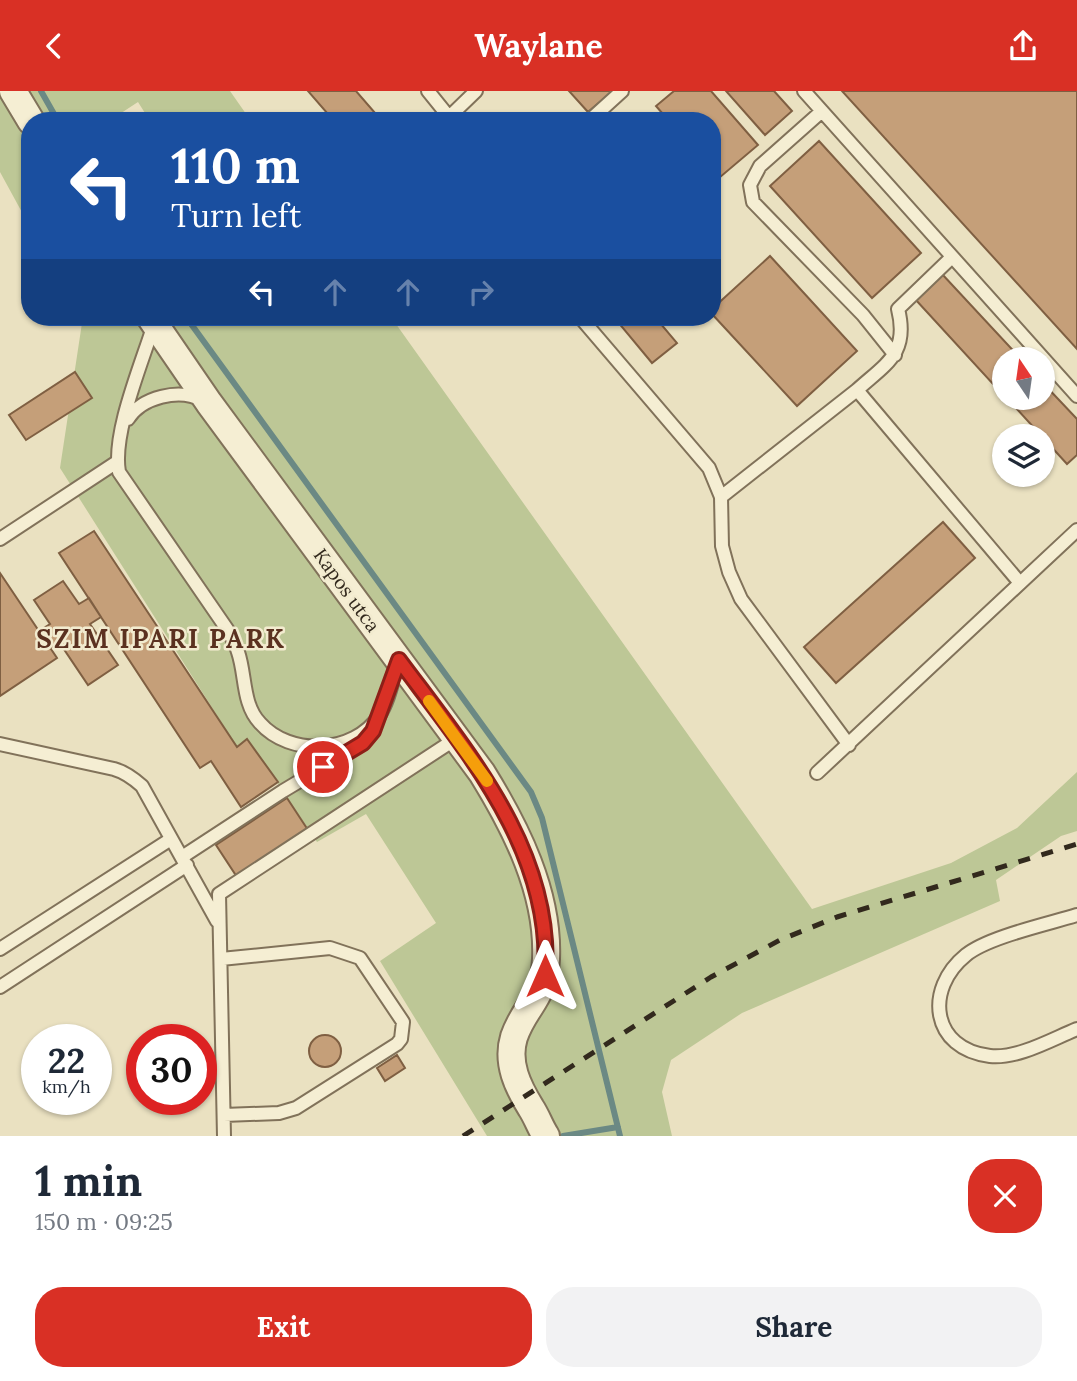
<!DOCTYPE html>
<html lang="en">
<head>
<meta charset="utf-8">
<style>
	body { margin:0; font-family:Lora,serif; background:#f2f2f3; color:#1f2937; height:100vh; display:flex; flex-direction:column; font-size:26px; white-space:nowrap }
	* { box-sizing:border-box; margin:0 }
	p { font-size:23px; color:#747a83 }
	.icon { flex:none; width:38px; height:38px; fill:none; stroke:currentColor; stroke-width:2; stroke-linecap:round; stroke-linejoin:round }
	.map { position:relative; height:1045px; overflow:hidden }
	.details { display:flex; flex-direction:column; background:#fff; flex:1 }
	.details>* { flex:none }
	.hud { position:absolute; left:21px; top:21px; width:700px; height:214px; border-radius:28px; box-shadow:0 2px 5px #0004; background:#1a4fa0; color:#fff; overflow:hidden }
	.needle { width:46px; rotate:347deg }
	.tools { position:absolute; left:992px; top:256px; display:grid; gap:14px }
	.tools a { display:grid; place-items:center; width:63px; height:63px; border-radius:50%; background:#fff; box-shadow:0 2px 5px #0004; font-size:35px }
	.speed { position:absolute; left:21px; top:933px; display:flex; gap:14px; font-size:35px; font-weight:700; text-align:center }
	.speed>* { display:grid; place-content:center; width:91px; height:91px; border-radius:50%; background:#fff; box-shadow:0 2px 5px #0004; line-height:1 }
	.speed small { font-size:18px; font-weight:400 }
	.speed .limit { border:10px solid #d22; background:#fff; color:#111 }
	.pin { position:absolute; display:grid; place-items:center; width:60px; height:60px; color:#fff; margin:-30px; border:4px solid #fff; border-radius:50%; box-shadow:0 2px 7px #0007 }
	.me { position:absolute; width:77px; margin:-38px; rotate:0deg; stroke-linejoin:round; filter:drop-shadow(0 0 5px #0008) }
	.turn { display:flex; align-items:center; gap:24px; height:147px; padding:0 35px; font-size:32px }
	.turn .icon { width:91px; height:91px; stroke-width:2.5 }
	.turn b { display:block; font-size:49px; line-height:60px }
	.lanes { display:flex; align-items:center; height:66px; padding:0 35px; background:#0003; justify-content:center; gap:35px; direction:ltr }
	.lanes .off { opacity:.35 }
	.round { display:grid; place-items:center; flex:none; width:74px; height:74px; border-radius:28px; background:#f2f2f3 }
	.head { display:flex; align-items:center; justify-content:space-between; height:119px; padding:0 35px }
	h1 { font-size:42px; font-weight:700; line-height:52px }
	.button { display:flex; gap:14px; margin-top:auto; padding:14px 35px }
	.button a { flex:1; height:80px; border-radius:28px; background:#d93025; color:#fff; font-size:28px; font-weight:700; line-height:80px; text-align:center }
	.button a+a { background:#f2f2f3; color:#1f2937 }
	header { display:flex; justify-content:space-between; align-items:center; height:91px; padding:0 35px; background:#d93025; color:#fff; font-size:32px; font-weight:700 }
	.map>svg:first-child { display:block }
	.green { fill:#bdc796 }
	.lines { fill:none; stroke-linecap:round; stroke-linejoin:round }
	.stream { stroke:#6b8984; stroke-width:6 }
	.building { fill:#c59f79; stroke:#7f5f42; stroke-width:2 }
	.lane-casing { stroke:#81725a; stroke-width:16 }
	.street-casing { stroke:#81725a; stroke-width:30 }
	.lane { stroke:#f5eed3; stroke-width:12 }
	.street { stroke:#f5eed3; stroke-width:26 }
	.rail { stroke:#32291d; stroke-width:5; stroke-dasharray:12 12; stroke-linecap:butt }
	.route-casing { stroke:#8d1f18; stroke-width:18 }
	.route { stroke:#d93025; stroke-width:12 }
	.slow { stroke:#f59e0b; stroke-width:12 }
	.labels { text-anchor:middle; stroke-width:5; stroke-linejoin:round; paint-order:stroke }
	.street-label { font-size:19px; fill:#32291d; stroke:#f2ebcf }
	.district-label { font-size:26px; font-weight:bold; letter-spacing:2px; fill:#5b3120; stroke:#f2ebcf }
</style>
</head>
<body>
<header><svg class="icon" aria-label="back" viewBox="0 0 24 24"><path d="M15 5l-7 7 7 7"/></svg>Waylane<svg class="icon" aria-label="share" viewBox="0 0 24 24"><path d="M12 15V3M7 8l5-5 5 5M5 13v7h14v-7"/></svg></header>
<div class="map">
<svg width="1077" height="1045" viewBox="0 0 1077 1045">
	<rect width="100%" height="100%" fill="#eae1c1"/>
	<path class="green" d="M0 0H230L251 30H150L138 11 109 30H30V136L0 81Z
		M79 226H391L812 818 951 772 1017 737 1077 681V740L1061 745 996 789 1000 810 742 922 671 969 662 1001 672 1045H487L380 870 436 832 366 723 317 751 248 648 237 656 60 377 82 232Z"/>
	<g class="lines">
		<path class="stream" d="M41 0 58 30
			M186 226 531 701 542 727 620 1045
			M563 1045 618 1036"/>
	</g>
	<path class="building" d="M308 0H356L382 30H334Z
		M569 0H613L588 21Z
		M674 0H711L758 54 719 87 712 80V30H669L656 15Z
		M726 0H774L792 20 765 44Z
		M842 0H1077V258Z
		M819 50 921 162 872 207 770 95Z
		M770 165 857 260 797 315 712 223V218Z
		M942 183 1021 268H1004V305L915 208Z
		M622 226H655L677 252 652 272 617 230Z
		M75 281 92 307 26 349 9 324Z
		M1043 292 1077 328V364L1067 373 1006 306H1043Z
		M943 431 975 467 836 592 804 556Z
		M94 440 237 656 247 648 278 691 241 716 211 670 200 677 59 462Z
		M0 482 57 567 0 605Z
		M63 490 79 513 89 507 101 526 90 533 118 574 88 594 59 551 50 557 39 540 50 533 34 509Z
		M287 707 308 739 237 786 216 754Z
		M309 960a16 16 0 1 1 32 0a16 16 0 1 1-32 0Z
		M397 964 405 977 385 990 377 977Z"/>
	<g class="lines">
		<g class="lane-casing">
			<path id="lane" d="M428 0 449 26
				M804 0 1077 305
				M822 20 760 75 750 94 753 111 863 224 895 264
				M445 30 476 0
				M589 30 622 0
				M952 166 898 218C909 262 887 272 857 299L1020 492
				M580 226 709 377 721 406 722 455 729 481 741 508 849 654
				M154 233C142 272 112 342 119 381L229 541C232 548 236 554 238 561 246 584 242 613 260 632 290 666 354 663 379 625 389 610 393 587 399 569
				M128 328C142 306 179 297 202 309
				M721 406 857 299
				M0 448 117 371
				M0 653 114 678C125 681 133 687 142 695L217 830
				M817 682 1077 439
				M182 766 283 700 363 652 369 645
				M1077 824C1048 833 988 846 966 864 924 898 931 958 990 965 1018 968 1052 948 1077 938
				M0 858 171 748
				M221 868 330 857 360 867 403 931 401 948 397 953 296 1017 279 1022 224 1024
				M0 896 187 774
				M224 1045 219 803 457 647"/>
		</g>
		<g class="street-casing">
			<path id="street" d="M13 0 31 30
				M150 226 209 312 482 682C516 737 549 802 546 868 544 909 525 914 514 946 506 972 518 996 531 1017 537 1026 540 1036 546 1045"/>
		</g>
		<use href="#lane" class="lane"/>
		<use href="#street" class="street"/>
		<path class="rail" d="M463 1045 711 886 780 849 837 826 1077 753"/>
	</g>
	<g class="lines">
		<g class="route-casing">
			<path id="route" d="M323 676 363 652 373 640 399 569C468 662 554 761 545 885"/>
		</g>
		<use href="#route" class="route"/>
		<path class="slow" d="M429 610 487 690"/>
	</g>
	<g class="labels">
		<g class="street-label">
			<text transform="translate(347 499) rotate(54)" y="7">Kapos utca</text>
		</g>
		<g class="district-label">
			<text x="161" y="557">SZIM IPARI PARK</text>
		</g>
	</g>
</svg>
<div class="tools">
<a><svg class="needle" viewBox="-14 -14 28 28"><path d="M0-13l5 13h-10z" fill="#e53935"/><path d="M0 13l5-13h-10z" fill="#747a83"/></svg></a>
<a><svg class="icon" aria-label="layers" viewBox="0 0 24 24"><path d="M12 4l9 5-9 5-9-5zM3 14l9 5 9-5"/></svg></a>
</div>
<div class="speed"><div>22<small>km/h</small></div><div class="limit">30</div></div>
<div class="pin" style="left:323px;top:676px;background:#d93025"><svg class="icon" aria-label="arrive" viewBox="0 0 24 24"><path d="M6 21V4h12l-3 4 3 4H6"/></svg></div>
<svg class="me" style="left:545px;top:885px" viewBox="-20 -20 40 40"><path d="M0-17L14 15 0 8-14 15z" fill="#d93025" stroke="#fff" stroke-width="4"/></svg>
<div class="hud">
<div class="turn"><svg class="icon" aria-label="left" viewBox="0 0 24 24"><path d="M17 20v-9H6M10 6l-5 5 5 5"/></svg><div><b>110 m</b>Turn left</div></div>
<div class="lanes"><svg class="icon" aria-label="left" viewBox="0 0 24 24"><path d="M17 20v-9H6M10 6l-5 5 5 5"/></svg><svg class="icon off" aria-label="ahead" viewBox="0 0 24 24"><path d="M12 20V5M6 11l6-6 6 6"/></svg><svg class="icon off" aria-label="ahead" viewBox="0 0 24 24"><path d="M12 20V5M6 11l6-6 6 6"/></svg><svg class="icon off" aria-label="right" viewBox="0 0 24 24"><path d="M7 20v-9h11M14 6l5 5-5 5"/></svg></div>
</div>
</div>
<section class="details">
<div class="head"><div><h1>1 min</h1><p>150 m · 09:25</p></div><a class="round" style="background:#d93025;color:#fff"><svg class="icon" aria-label="close" viewBox="0 0 24 24"><path d="M6 6l12 12M18 6L6 18"/></svg></a></div>
<div class="button"><a>Exit</a><a>Share</a></div>
</section>
</body>
</html>
